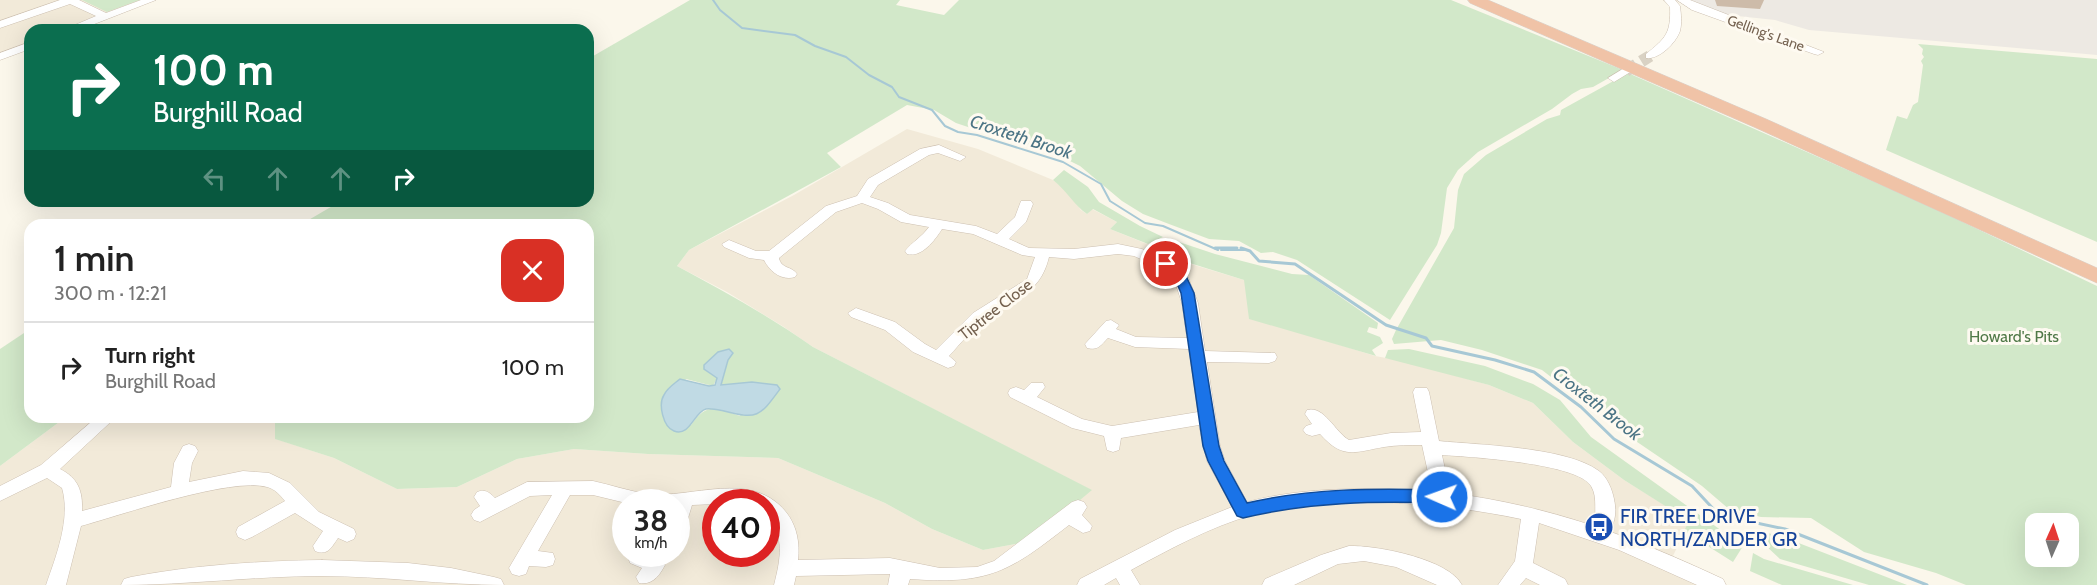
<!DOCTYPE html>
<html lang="en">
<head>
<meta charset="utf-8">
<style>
	body { margin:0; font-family:Cabin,sans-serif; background:#f6f6f6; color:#222; height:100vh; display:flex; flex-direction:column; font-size:22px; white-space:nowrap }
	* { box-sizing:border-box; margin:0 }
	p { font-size:20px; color:#767676 }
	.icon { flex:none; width:33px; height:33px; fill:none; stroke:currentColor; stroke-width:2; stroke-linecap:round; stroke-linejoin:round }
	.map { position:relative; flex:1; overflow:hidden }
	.drawer { position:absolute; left:24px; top:219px; width:570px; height:204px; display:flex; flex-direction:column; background:#fff; border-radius:18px; box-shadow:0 6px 24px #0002 }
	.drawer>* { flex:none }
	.hud { position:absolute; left:24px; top:24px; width:570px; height:183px; border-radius:18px; box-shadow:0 6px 24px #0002; background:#0b6e4f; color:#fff; overflow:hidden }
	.needle { width:39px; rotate:3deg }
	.buttons { position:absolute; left:2025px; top:513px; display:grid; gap:12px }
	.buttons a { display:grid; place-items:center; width:54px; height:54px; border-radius:12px; background:#fff; box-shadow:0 6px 24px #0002; font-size:30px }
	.speed { position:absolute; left:612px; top:489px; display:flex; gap:12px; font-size:30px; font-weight:700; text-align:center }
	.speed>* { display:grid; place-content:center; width:78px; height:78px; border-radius:50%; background:#fff; box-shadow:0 6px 24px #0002; line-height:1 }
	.speed small { font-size:15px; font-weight:400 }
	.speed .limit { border:9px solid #d22; background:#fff; color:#111 }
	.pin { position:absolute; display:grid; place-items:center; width:51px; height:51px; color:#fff; margin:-26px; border:3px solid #fff; border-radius:50%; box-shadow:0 2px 6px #0007 }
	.me { position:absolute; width:66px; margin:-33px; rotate:272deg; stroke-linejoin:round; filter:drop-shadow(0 0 4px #0008) }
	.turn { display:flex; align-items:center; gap:21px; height:126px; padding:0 30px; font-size:27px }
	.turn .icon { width:78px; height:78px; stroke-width:2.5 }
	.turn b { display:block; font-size:42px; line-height:51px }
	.lanes { display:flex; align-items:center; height:57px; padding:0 30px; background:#0003; justify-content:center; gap:30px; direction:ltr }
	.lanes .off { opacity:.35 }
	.round { display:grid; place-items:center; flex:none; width:63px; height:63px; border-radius:18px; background:#f6f6f6 }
	.headline { display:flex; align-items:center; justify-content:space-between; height:102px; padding:0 30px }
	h1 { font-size:36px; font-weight:600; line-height:45px }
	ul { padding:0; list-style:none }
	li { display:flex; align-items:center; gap:18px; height:90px; padding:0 30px; border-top:2px solid #e0e0e0 }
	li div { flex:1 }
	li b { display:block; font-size:22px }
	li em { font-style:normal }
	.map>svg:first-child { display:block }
	.residential { fill:#f2ead9; fill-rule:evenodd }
	.industrial { fill:#ede9e3 }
	.green { fill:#d2e8c9; fill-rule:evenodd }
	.water { fill:#c0dae4; stroke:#a7c8d5; stroke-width:1.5 }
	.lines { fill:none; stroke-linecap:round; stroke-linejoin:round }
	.stream-far1 { stroke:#a7c8d5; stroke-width:2 }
	.stream { stroke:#a7c8d5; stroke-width:3 }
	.minor-tunnel { stroke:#d9d2c4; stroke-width:12; stroke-dasharray:12 6; stroke-linecap:butt }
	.minor-casing { stroke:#cdc0b1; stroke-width:1 }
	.highway-casing { stroke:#d8d3ce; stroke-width:1 }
	.minor { fill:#fff; fill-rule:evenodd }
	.highway { fill:#f0c3a7; fill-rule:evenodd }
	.wall { fill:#cdbba9 }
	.route { fill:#1a73e8; stroke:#114b97; stroke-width:1.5 }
	.labels { text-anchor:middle; stroke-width:6; stroke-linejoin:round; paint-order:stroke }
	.far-street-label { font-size:14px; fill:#74614f; stroke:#fefaf1 }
	.street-label { font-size:16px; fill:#74614f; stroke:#fefaf1 }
	.park-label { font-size:16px; fill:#507948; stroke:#fefaf1 }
	.water-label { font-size:18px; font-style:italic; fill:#4b7485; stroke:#fefaf1 }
	.near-transit-label { font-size:20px; fill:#164399; stroke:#fefaf1; text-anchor:start }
</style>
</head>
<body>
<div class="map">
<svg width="2097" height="585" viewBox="0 0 2097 585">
	<rect width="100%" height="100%" fill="#fbf7eb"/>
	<path class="residential" d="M0 0H151L69 30H30V45L0 57Z
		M907 129 978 149 1053 180 1066 190 1081 210 1087 214 1092 209 1117 222 1110 229 1152 246 1148 251 1244 280 1321 339 1375 356 1403 361 1489 385 1533 403 1573 442 1624 480 1690 521 1670 562 1715 585H0V466L66 417H275L276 439 334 458 397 489 457 487 517 459 574 449 648 454 778 458 885 503 932 529 983 550 1031 541 1091 490 813 347 784 327 727 292 677 266 689 250 794 195ZM626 502H676V554H626ZM716 502H766V554H716Z"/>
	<path class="industrial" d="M1691 0H2097V55L1809 30 1775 20 1719 14Z"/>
	<path class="green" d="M82 0H140L107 12Z
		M690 0H900L896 5 944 15 959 0H1451L1623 70 1593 87 1581 89 1572 94 1552 109 1478 152 1458 170 1447 188 1441 233 1437 245 1390 320 1297 260 1273 252 1261 253 1239 241 1209 239 1169 224 1143 214 1122 201 1080 166 1054 153 977 130 956 123 934 110 907 105 827 153 841 167 689 250 677 266C724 291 769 316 813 347L1092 490 1031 541 983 550 932 529 885 503 778 458 648 454 574 449 517 459 457 487 397 489 334 458 275 439V417H588V225H300L341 201H588V59ZM733 353 728 360 721 386 752 382 740 416C716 409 708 401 691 425L663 419 664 412 686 379 713 386 717 378 705 370Z
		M1918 44 2097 59V242L1886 150 1897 116 1907 119 1913 105 1918 102 1923 65 1921 61 1924 57 1922 54 1923 49Z
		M1628 73 1929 206 2097 286V585H1966L1936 573 1864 552 1811 518 1761 517 1730 510 1702 486 1618 429 1542 370 1482 350 1441 340 1394 344 1392 339 1396 330 1454 228 1458 190 1464 174 1486 155 1547 119 1560 115 1561 110ZM2036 524H2068V556H2036Z
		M1064 170 1088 187 1099 202 1140 226 1163 237 1148 244 1110 229 1117 222 1093 209 1087 214C1074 205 1067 191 1053 180Z
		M1167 238 1215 254 1292 274 1309 275 1378 323 1377 329 1369 327 1367 332 1380 337 1383 343 1372 350 1376 356 1249 319 1244 280 1148 250Z
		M30 329V417H66L0 466V349Z
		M1409 349 1485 366 1533 384 1560 400 1591 437 1743 546 1733 562 1684 531 1689 521 1624 480 1573 442 1533 403 1489 385 1385 358 1388 350Z
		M1749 530 1778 535 1907 585H1869L1780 559Z
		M1753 553 1764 559 1853 585H1782L1750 571Z"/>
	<path class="water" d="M729 349 733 353 728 360 721 385 752 382 777 385 780 389C760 416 758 420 724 411 719 410 711 408 706 409 694 412 690 437 674 431 663 427 658 404 664 395 667 388 674 384 680 379L709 386 715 385 717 378 704 369V365L718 352Z"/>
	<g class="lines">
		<path class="stream-far1" d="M713 0 720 10 742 28 795 35 815 46 846 57 869 75 892 87 899 97 932 110 945 126 958 132 977 135 1063 162 1101 184 1110 201 1145 223 1163 226 1218 250
			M1221 250H1246"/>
		<path class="stream" d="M1215 248H1237
			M1241 248 1250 251 1259 261 1295 264 1386 325 1426 338 1432 346 1495 360 1534 372 1581 407 1614 439 1692 486 1719 515 1785 529 1927 585"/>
		<path class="minor-tunnel" d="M1626 71 1650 56"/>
		<g class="minor-casing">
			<path id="minor" d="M60 0H79L106 13 141 0H156L79 30H63L96 16 70 4 0 28V21Z
				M1664 0H1675L1680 6C1681 14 1682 23 1680 31 1676 43 1659 60 1646 58V54C1666 38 1671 33 1670 7Z
				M1677 0H1690L1824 52 1818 55 1814 54 1692 10Z
				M30 42V49L0 60V53Z
				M1626 67 1632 71 1614 82 1608 78Z
				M939 145 966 157 960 161 938 153 929 155 878 185 870 197 888 203 910 215 976 226 997 234 1015 217 1021 201H1031L1033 204 1026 222 1009 239 1029 248 1074 249 1118 244 1142 249 1177 265 1188 277 1198 303 1205 351 1275 353 1277 357 1275 361 1269 363 1207 362 1220 446 1225 461 1247 502C1306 486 1371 488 1432 491L1422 445C1410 445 1397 445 1384 447 1355 452 1343 460 1320 434L1312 436 1306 434 1303 430 1306 426 1312 424 1305 414 1307 410C1324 405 1335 432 1349 440L1391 433 1421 432 1413 392 1415 388H1427L1429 392 1439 441C1480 445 1567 447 1599 471 1607 477 1612 489 1614 499 1616 508 1616 518 1612 526L1605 528 1598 526C1592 514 1599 499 1591 486 1577 463 1470 457 1442 455L1450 493C1551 506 1631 536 1723 579L1726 585H1697L1619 550 1539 523 1533 563 1565 579 1568 585H1540L1526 578 1520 585H1498L1515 561 1521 519C1439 502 1333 493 1252 515 1210 527 1170 549 1131 570L1140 585H1120L1116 578 1104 585H1077L1080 579 1175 530 1232 507 1207 461 1199 425 1121 438 1119 450 1113 452 1107 450 1104 436 1072 428 1010 397 1008 393 1010 389 1016 387 1024 390 1031 383H1043L1045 387 1037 397 1082 419 1112 426 1198 412 1189 349 1135 347 1108 338C1101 345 1098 351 1087 348L1085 344 1106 321 1111 320 1119 325 1116 329 1136 337 1187 338 1182 303 1174 279 1167 271 1134 256 1118 254 1074 259 1049 257C1040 295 1013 299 985 320 972 329 960 344 949 356L956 362 954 366 948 368 913 352 885 330 851 317 848 313 856 308 895 322 925 344 936 350 973 313 1027 279 1035 257 1022 255 973 234 942 229C935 240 922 258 907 254L905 251C912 242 922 237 929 227L901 222 878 209 862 203 836 212 779 258C781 269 792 266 797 274L795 277C782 281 770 272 764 260L749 258 724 247 722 244 729 240 756 251H769L826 206 857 196 868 179 920 149Z
				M97 417H116L60 469C78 478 83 491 82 511L171 487 174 463 183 446 189 444 195 446 198 451 192 463 189 482 243 471 269 473 290 483 319 512 354 529 356 534 354 539 347 542 338 538C331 548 328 556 315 551L313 546 323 531 295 513 252 537 245 540 238 537 236 532 238 527 285 501C280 495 275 489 267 487 231 477 121 515 81 526L66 585H46C56 556 71 519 62 488L47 478 0 501V486L41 465Z
				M593 481C611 485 629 491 647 494 692 499 751 469 786 512 797 526 800 543 798 560L890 558 940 568 977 567 994 561 1072 502 1078 500 1084 502 1087 507 1082 515 1092 526 1090 531 1083 533 1069 525C1010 571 990 585 910 579L908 585H888L890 574 796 576 794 585H774C780 561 786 534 766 516V502L692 505 683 535 676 537V502L626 503 593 495H570L538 551 553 553 555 559 553 565 546 567 529 566 526 574 519 576 512 574 509 568 552 495 530 496 480 522 474 520 471 515 474 510 480 506 474 497 477 492C485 489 489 492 495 498L527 482Z
				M1349 546C1376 545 1449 559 1462 585H1437L1396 567 1364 561 1338 564 1294 585H1262L1265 579 1321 555Z
				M629 554C642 554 658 552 665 565 659 576 653 585 639 583L636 577 642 568 630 563 628 557Z
				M322 560 408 563 451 568 494 577 501 579 504 585C443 585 383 576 322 576 255 576 188 585 121 585L124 579 131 577C194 565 258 561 322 560Z"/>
		</g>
		<g class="highway-casing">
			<path id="highway" d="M1468 0H1488L1766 119 2097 268V283L1754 127 1470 3Z"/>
		</g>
		<use href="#minor" class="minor"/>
		<use href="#highway" class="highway"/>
	</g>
	<path class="wall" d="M1715 0H1764L1760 9 1717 6Z"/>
	<path class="route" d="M1166 259 1185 274 1194 293 1219 446 1224 461 1247 503C1311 488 1376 488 1442 490L1448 492 1450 497 1448 501 1442 503C1374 501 1309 502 1243 518L1237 516 1208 461 1203 446 1181 293 1175 279 1159 264Z"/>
	<defs>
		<g id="bus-disc" transform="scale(1.5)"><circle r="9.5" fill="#1a4fb4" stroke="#fefaf1"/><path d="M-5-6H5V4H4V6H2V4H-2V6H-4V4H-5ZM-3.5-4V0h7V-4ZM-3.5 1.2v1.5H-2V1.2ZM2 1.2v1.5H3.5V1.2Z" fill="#fff"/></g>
	</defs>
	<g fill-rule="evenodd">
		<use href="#bus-disc" x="1599" y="527"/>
	</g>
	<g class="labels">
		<g class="far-street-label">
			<text transform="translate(1766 33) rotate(20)" y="5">Gelling's Lane</text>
		</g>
		<g class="street-label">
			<text transform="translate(995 309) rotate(-38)" y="6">Tiptree Close</text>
		</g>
		<g class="park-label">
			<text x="2014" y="342">Howard's Pits</text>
		</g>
		<g class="water-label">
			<text transform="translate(1021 137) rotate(18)" y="6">Croxteth Brook</text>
			<text transform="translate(1597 404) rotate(38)" y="6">Croxteth Brook</text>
		</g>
		<g class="near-transit-label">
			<text x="1620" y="523">FIR TREE DRIVE<tspan x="1620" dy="23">NORTH/ZANDER GR</tspan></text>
		</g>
	</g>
</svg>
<div class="buttons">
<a><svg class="needle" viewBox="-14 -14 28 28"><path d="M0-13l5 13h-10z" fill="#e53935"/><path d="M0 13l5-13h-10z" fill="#767676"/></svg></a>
</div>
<div class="speed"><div>38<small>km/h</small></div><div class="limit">40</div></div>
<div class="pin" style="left:1166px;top:264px;background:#d93025"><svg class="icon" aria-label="arrive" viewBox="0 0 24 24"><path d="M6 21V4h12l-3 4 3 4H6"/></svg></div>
<svg class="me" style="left:1442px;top:497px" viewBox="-20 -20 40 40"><circle r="17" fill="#1a73e8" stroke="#fff" stroke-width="3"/><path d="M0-11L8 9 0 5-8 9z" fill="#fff"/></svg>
<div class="hud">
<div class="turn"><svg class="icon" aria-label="right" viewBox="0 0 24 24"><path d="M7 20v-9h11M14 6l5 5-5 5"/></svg><div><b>100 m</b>Burghill Road</div></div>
<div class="lanes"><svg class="icon off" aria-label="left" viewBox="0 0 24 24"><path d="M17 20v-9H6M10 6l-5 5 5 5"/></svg><svg class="icon off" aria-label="ahead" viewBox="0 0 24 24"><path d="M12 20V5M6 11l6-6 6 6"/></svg><svg class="icon off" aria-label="ahead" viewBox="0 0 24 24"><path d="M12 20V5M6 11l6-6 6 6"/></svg><svg class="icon" aria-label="right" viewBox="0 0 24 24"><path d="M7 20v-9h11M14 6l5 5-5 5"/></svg></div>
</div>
<section class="drawer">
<div class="headline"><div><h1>1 min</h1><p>300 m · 12:21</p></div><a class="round" style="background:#d93025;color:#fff"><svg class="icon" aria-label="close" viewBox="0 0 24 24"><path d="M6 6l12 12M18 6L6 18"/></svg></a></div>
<ul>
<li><svg class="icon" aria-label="right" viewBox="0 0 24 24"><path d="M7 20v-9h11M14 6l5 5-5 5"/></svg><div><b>Turn right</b><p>Burghill Road</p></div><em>100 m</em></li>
</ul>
</section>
</div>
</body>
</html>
